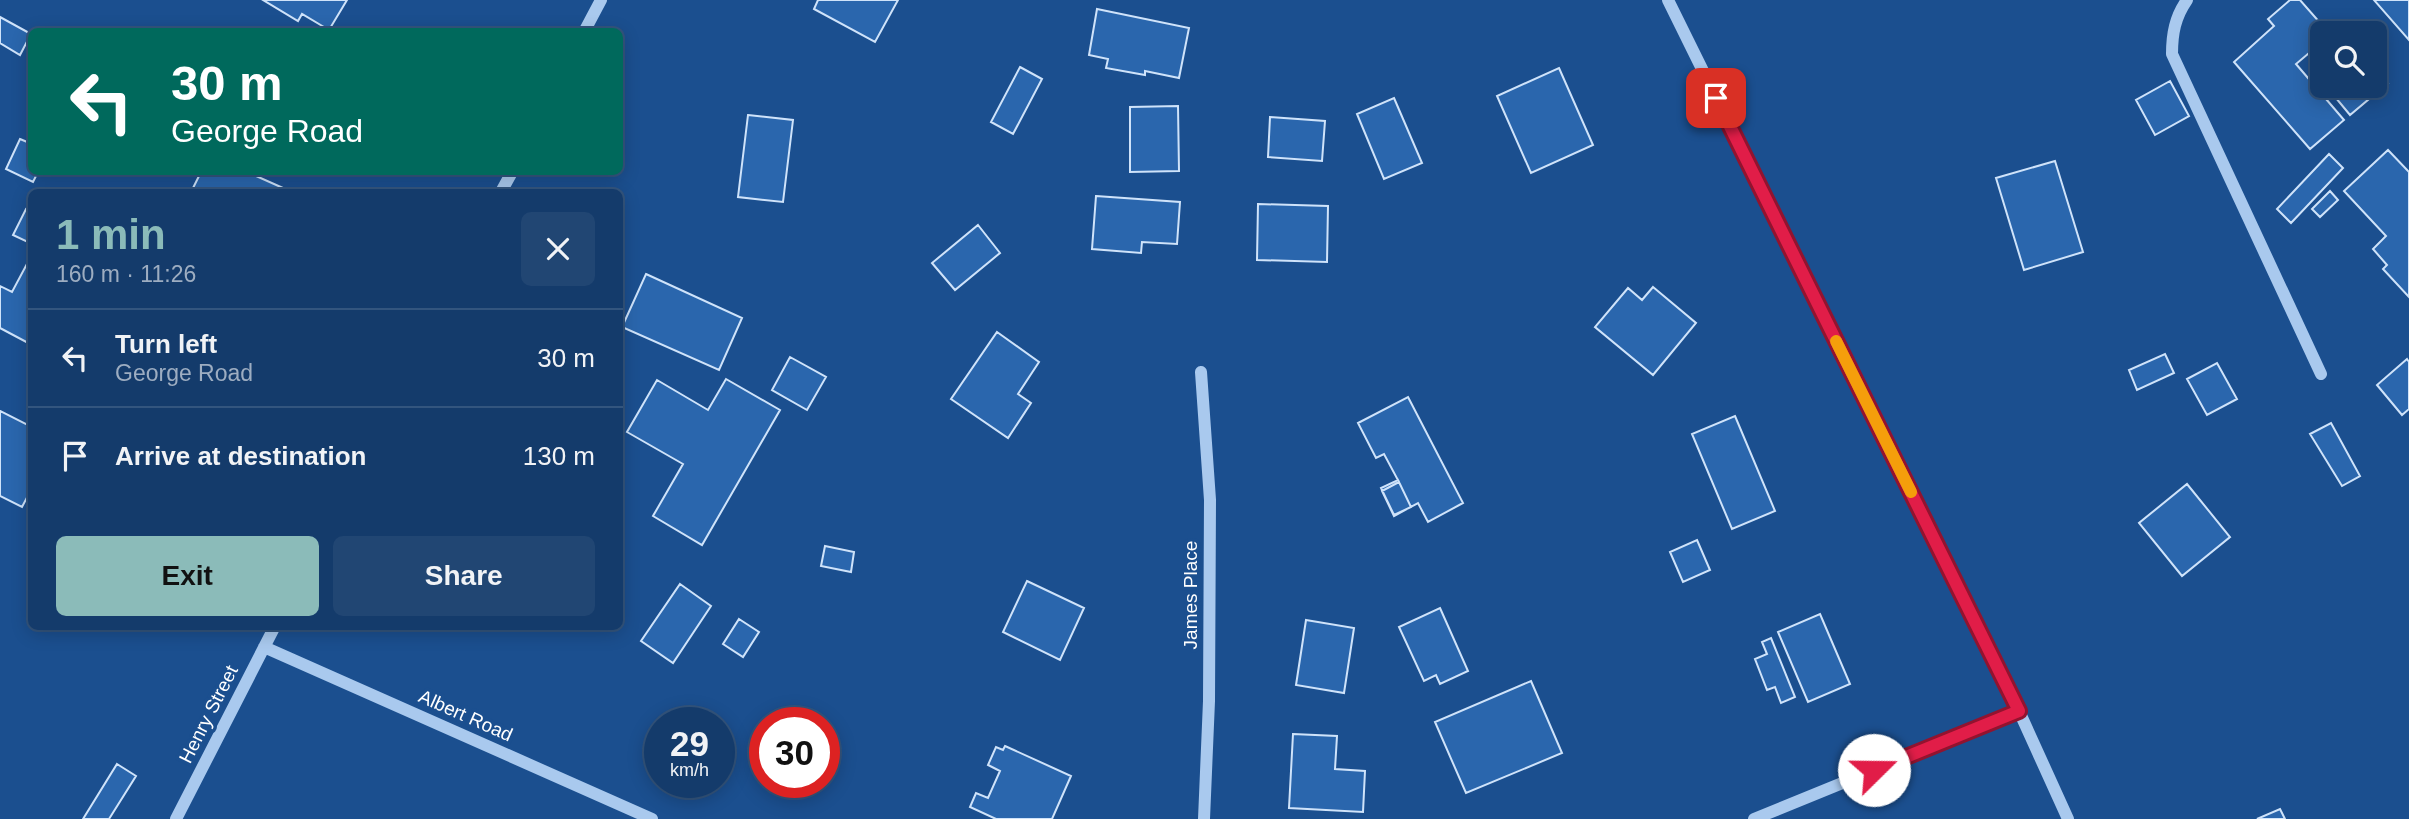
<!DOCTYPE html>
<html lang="en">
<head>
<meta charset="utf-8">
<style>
	body { margin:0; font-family:Arial,sans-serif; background:#214673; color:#f1f3f6; height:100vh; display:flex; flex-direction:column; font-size:26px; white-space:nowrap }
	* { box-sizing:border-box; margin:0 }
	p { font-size:23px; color:#9dadc1 }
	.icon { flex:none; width:38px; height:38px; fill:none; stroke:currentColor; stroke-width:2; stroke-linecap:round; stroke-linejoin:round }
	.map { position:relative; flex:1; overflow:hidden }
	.panel { position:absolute; left:28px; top:189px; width:595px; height:441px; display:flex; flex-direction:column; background:#143b6b; border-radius:10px; box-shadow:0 4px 18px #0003,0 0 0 2px #33557e }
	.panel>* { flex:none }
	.guide { position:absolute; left:28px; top:28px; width:595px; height:147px; border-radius:10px; box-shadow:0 4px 18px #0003,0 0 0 2px #33557e; background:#00695c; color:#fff; overflow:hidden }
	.buttons { position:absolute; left:2310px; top:21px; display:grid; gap:14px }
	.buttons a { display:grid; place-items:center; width:77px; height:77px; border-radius:10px; background:#143b6b; box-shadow:0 4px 18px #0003,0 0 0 2px #33557e; font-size:35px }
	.speed { position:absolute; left:644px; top:707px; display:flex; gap:14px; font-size:35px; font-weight:700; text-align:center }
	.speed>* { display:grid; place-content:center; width:91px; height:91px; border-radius:50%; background:#143b6b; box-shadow:0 4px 18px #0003,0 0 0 2px #33557e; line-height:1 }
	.speed small { font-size:18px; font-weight:400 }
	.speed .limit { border:10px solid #d22; background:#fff; color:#111 }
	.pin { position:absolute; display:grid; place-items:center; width:60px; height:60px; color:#fff; margin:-30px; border-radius:14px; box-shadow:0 4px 10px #0006 }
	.me { position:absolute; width:77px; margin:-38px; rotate:68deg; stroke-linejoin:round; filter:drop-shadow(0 0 5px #0008) }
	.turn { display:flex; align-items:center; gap:24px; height:147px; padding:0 28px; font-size:32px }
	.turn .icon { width:91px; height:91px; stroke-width:2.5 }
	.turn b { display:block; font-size:49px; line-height:60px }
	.round { display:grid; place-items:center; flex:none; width:74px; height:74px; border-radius:10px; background:#214673 }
	.overview { display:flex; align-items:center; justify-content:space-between; height:119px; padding:0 28px }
	h1 { font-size:42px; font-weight:700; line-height:52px; color:#8bbbb9 }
	.cta { display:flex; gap:14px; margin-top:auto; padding:14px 28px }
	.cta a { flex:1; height:80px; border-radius:10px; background:#8bbbb9; color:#111; font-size:28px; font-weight:700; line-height:80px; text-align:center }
	.cta a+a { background:#214673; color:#f1f3f6 }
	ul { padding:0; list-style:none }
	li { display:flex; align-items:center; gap:21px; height:98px; padding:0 28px; border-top:2px solid #33557e }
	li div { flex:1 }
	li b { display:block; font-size:26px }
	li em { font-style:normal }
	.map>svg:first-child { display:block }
	.building { fill:#2a66ad; stroke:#cfe3fa; stroke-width:2 }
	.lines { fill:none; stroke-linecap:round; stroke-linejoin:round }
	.minor { stroke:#a9c9ee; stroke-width:12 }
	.route-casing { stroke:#92132f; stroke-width:18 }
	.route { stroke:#e11d48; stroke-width:12 }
	.slow { stroke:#f59e0b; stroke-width:12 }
	.labels { text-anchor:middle; stroke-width:7; stroke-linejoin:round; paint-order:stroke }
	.street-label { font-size:19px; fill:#fff; stroke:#1b4f8f }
</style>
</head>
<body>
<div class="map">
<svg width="2409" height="819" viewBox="0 0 2409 819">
	<rect width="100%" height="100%" fill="#1b4f8f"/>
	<path class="building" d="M263 0H347L329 30 302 14 298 21Z
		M818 0H898L875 42 814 9Z
		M2290 0H2300L2329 33H2322V42L2296 64 2344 120 2310 149 2234 62 2274 26 2268 19Z
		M2374 0H2409V40Z
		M1097 9 1189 28 1179 78 1145 71V75L1106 68 1108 59 1089 55Z
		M0 17 31 34 20 55 0 43Z
		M1020 67 1042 79 1013 134 991 122Z
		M2375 67 2388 83 2350 115 2326 86H2375Z
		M1559 68 1593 145 1531 173 1497 96Z
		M2170 81 2189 116 2155 135 2136 100Z
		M1394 98 1422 163 1384 179 1357 114Z
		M1178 106 1179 171 1130 172V107Z
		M748 115 793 120 783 202 738 197Z
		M1270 117 1325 121 1322 161 1268 157Z
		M20 139 32 144V172H38L33 182 6 169Z
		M2388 150 2409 172V297L2383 269 2387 265 2373 249 2386 236 2344 191Z
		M2329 154 2343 168 2291 223 2277 209Z
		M2055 161 2083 252 2024 270 1996 178Z
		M201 172H258L256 176 292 192H191Z
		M2330 191 2338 200 2320 217 2312 209Z
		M1096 196 1180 202 1177 244 1142 242 1141 253 1092 249Z
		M1258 204 1328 206 1327 262 1257 260Z
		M26 209 32 212V244L13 235Z
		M978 225 1000 253 955 290 932 263Z
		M28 262 32 265V345L0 328V286L12 292Z
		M646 274 742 318 719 370 622 327Z
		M1653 287 1696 323 1653 375 1595 327 1628 288 1642 300Z
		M997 332 1039 362 1018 394 1031 403 1008 438 951 399Z
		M2165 354 2174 373 2137 390 2129 370Z
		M790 357 826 377 807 410 772 390Z
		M2407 359 2409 362V409L2402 415 2377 385Z
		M2217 363 2237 399 2207 415 2187 379Z
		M726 379 780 410 702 545 653 516 683 464 627 432 657 380 708 410Z
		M1408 397 1463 503 1428 522 1418 503 1394 516 1382 491 1399 482 1384 454 1376 458 1358 423Z
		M0 411 32 427V488L22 507 0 496Z
		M1735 416 1775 511 1732 529 1692 434Z
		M2331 423 2360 476 2342 486 2310 434Z
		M1398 480 1411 507 1394 515 1381 488Z
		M2187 484 2230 537 2182 576 2139 523Z
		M1697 540 1710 570 1683 582 1670 552Z
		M825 546 854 552 851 572 821 566Z
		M1027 581 1084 608 1060 660 1003 632Z
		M680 584 711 606 673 663 641 641Z
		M1440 608 1468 671 1440 684 1436 675 1424 681 1399 627Z
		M1820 614 1850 684 1808 702 1778 632Z
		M739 619 759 632 743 657 723 644Z
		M1306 620 1354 628 1344 693 1296 685Z
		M1771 638 1795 697 1781 703 1775 687 1767 690 1755 659 1767 654 1762 642Z
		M1531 681 1562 753 1466 793 1435 722Z
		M1293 734 1337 736 1335 769 1365 771 1363 812 1289 808Z
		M1005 746 1071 776 1052 819H996L970 807 976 793 988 798 1000 771 988 765 996 747 1003 750Z
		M117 764 136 776 109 819H83Z
		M2280 809 2285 819H2257Z"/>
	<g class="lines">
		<path class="minor" d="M1668 0 2019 711 2068 819
			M2187 0C2175 17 2172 34 2172 54L2321 374
			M584 32 601 0
			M501 192 512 172
			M1201 372 1210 500 1209 701 1204 819
			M264 647 652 819
			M176 819 275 626
			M1754 819 2019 711"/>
	</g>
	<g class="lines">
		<g class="route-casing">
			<path id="route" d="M1716 98 2019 711 1874 770"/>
		</g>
		<use href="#route" class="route"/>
		<path class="slow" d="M1836 341 1911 492"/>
	</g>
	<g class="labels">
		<g class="street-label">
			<text transform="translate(1190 595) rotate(-90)" y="7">James Place</text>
			<text transform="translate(208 714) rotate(-63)" y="7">Henry Street</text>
			<text transform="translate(466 715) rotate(24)" y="7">Albert Road</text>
		</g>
	</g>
</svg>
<div class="buttons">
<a><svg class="icon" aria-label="search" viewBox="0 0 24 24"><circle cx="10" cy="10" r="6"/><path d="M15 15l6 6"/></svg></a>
</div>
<div class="speed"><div>29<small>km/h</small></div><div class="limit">30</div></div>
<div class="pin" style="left:1716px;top:98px;background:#d93025"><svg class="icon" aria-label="arrive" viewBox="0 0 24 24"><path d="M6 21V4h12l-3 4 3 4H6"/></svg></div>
<svg class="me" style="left:1874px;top:770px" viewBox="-20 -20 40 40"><circle r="19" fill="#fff"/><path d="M0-13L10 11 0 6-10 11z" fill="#e11d48"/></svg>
<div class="guide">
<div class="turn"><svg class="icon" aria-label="left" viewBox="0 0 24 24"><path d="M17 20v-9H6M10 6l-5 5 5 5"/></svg><div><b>30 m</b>George Road</div></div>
</div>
<section class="panel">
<div class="overview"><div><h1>1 min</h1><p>160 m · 11:26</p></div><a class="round"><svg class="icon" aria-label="close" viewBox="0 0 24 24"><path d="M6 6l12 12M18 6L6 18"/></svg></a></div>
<ul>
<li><svg class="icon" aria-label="left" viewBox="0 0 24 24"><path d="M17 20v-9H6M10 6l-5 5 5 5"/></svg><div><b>Turn left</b><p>George Road</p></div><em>30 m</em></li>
<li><svg class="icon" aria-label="arrive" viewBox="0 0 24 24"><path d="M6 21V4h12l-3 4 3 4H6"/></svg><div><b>Arrive at destination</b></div><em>130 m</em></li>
</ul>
<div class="cta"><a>Exit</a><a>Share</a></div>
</section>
</div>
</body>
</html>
